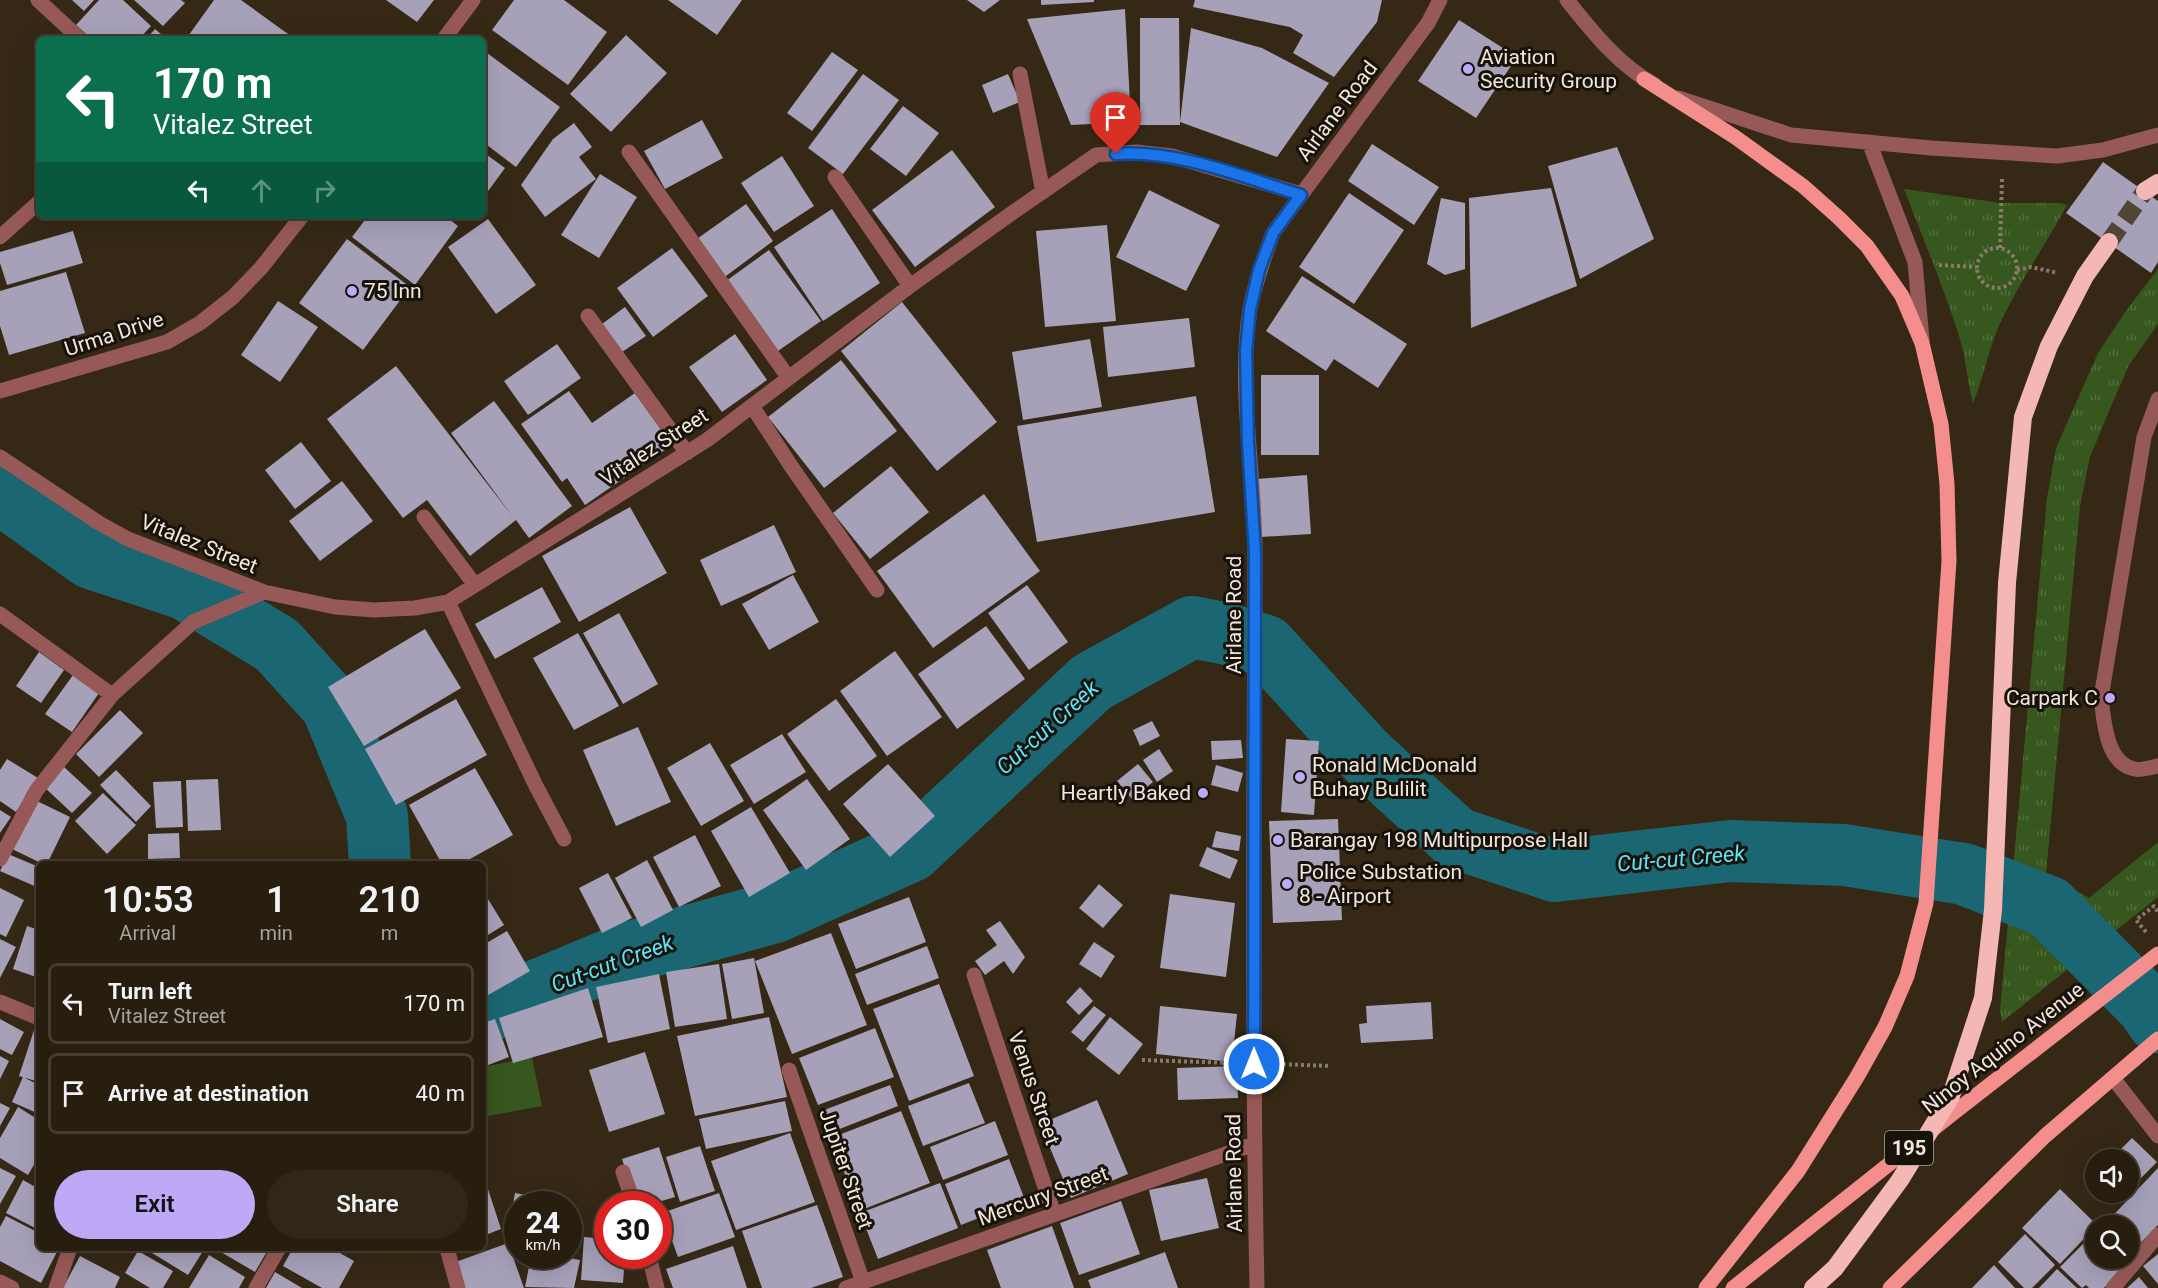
<!DOCTYPE html>
<html lang="en">
<head>
<meta charset="utf-8">
<style>
	body { margin:0; font-family:Roboto,sans-serif; background:#302719; color:#f1f3f6; height:100vh; display:flex; flex-direction:column; font-size:22px; white-space:nowrap }
	* { box-sizing:border-box; margin:0 }
	p { font-size:20px; color:#a5a29f }
	.icon { flex:none; width:33px; height:33px; fill:none; stroke:currentColor; stroke-width:2; stroke-linecap:round; stroke-linejoin:round }
	.map { position:relative; flex:1; overflow:hidden }
	.panel { position:absolute; left:36px; top:861px; width:450px; height:390px; display:flex; flex-direction:column; background:#281e10; border-radius:9px; box-shadow:0 6px 24px #0002,0 0 0 2px #443c30 }
	.panel>* { flex:none }
	.hud { position:absolute; left:36px; top:36px; width:450px; height:183px; border-radius:9px; box-shadow:0 6px 24px #0002,0 0 0 2px #443c30; background:#0b6e4f; color:#fff; overflow:hidden }
	.controls { position:absolute; left:2085px; top:1149px; display:grid; gap:12px }
	.controls a { display:grid; place-items:center; width:54px; height:54px; border-radius:50%; background:#281e10; box-shadow:0 6px 24px #0002,0 0 0 2px #443c30; font-size:30px }
	.speed { position:absolute; left:504px; top:1191px; display:flex; gap:12px; font-size:30px; font-weight:700; text-align:center }
	.speed>* { display:grid; place-content:center; width:78px; height:78px; border-radius:50%; background:#281e10; box-shadow:0 6px 24px #0002,0 0 0 2px #443c30; line-height:1 }
	.speed small { font-size:15px; font-weight:400 }
	.speed .limit { border:9px solid #d22; background:#fff; color:#111 }
	.pin { position:absolute; display:grid; place-items:center; width:51px; height:51px; color:#fff; margin:-62px -26px; border-radius:50% 50% 50% 0; rotate:-45deg; box-shadow:0 0 6px #0007 }
	.pin .icon { rotate:45deg }
	.me { position:absolute; width:66px; margin:-33px; rotate:0deg; stroke-linejoin:round; filter:drop-shadow(0 0 4px #0008) }
	.turn { display:flex; align-items:center; gap:21px; height:126px; padding:0 18px; font-size:27px }
	.turn .icon { width:78px; height:78px; stroke-width:2.5 }
	.turn b { display:block; font-size:42px; line-height:51px }
	.lanes { display:flex; align-items:center; height:57px; padding:0 18px; background:#0003; justify-content:center; gap:30px; direction:ltr }
	.lanes .off { opacity:.35 }
	.eta { display:flex; justify-content:space-evenly; align-items:center; height:102px; text-align:center }
	.eta b { font-size:36px; font-weight:600; line-height:42px }
	.primary-button { display:flex; gap:12px; margin-top:auto; padding:12px 18px }
	.primary-button a { flex:1; height:69px; border-radius:36px; background:#bda9f5; color:#111; font-size:24px; font-weight:600; line-height:69px; text-align:center }
	.primary-button a+a { background:#302719; color:#f1f3f6 }
	ul { padding:0; list-style:none }
	li { display:flex; align-items:center; gap:18px; height:81px; margin:0 12px 9px; padding:0 6px; border:3px solid #443c30; border-radius:9px }
	li div { flex:1 }
	li b { display:block; font-size:22px }
	li em { font-style:normal }
	.map>svg:first-child { display:block }
	.grass { fill:url(#grass-tufts) }
	.park { fill:#36571d }
	.lines { fill:none; stroke-linecap:round; stroke-linejoin:round }
	.river { stroke:#1a6773; stroke-width:62 }
	.building { fill:#a6a0b9 }
	.highway-tunnel { stroke:#514533; stroke-width:18; stroke-dasharray:18 9; stroke-linecap:butt }
	.path { stroke:#877c6c; stroke-width:4; stroke-dasharray:3 3; stroke-linecap:butt }
	.minor { stroke:#975958; stroke-width:15 }
	.major { stroke:#f48e8c; stroke-width:15 }
	.highway { stroke:#f5b7b4; stroke-width:18 }
	.route-casing { stroke:#114b97; stroke-width:15 }
	.route { stroke:#1a73e8; stroke-width:10 }
	.poi-dot { fill:#bda9f5; stroke:#18120a; stroke-width:2 }
	.labels { text-anchor:middle; stroke-width:6; stroke-linejoin:round; paint-order:stroke }
	.shield { fill:#18120a; stroke:#afa79d; stroke-width:1.5 }
	.shield-label { font-size:20px; font-weight:bold; fill:#f0e7dc }
	.poi-label { font-size:21px; fill:#f0e7dc; stroke:#18120a; text-anchor:start }
	.street-label { font-size:21px; fill:#f0e7dc; stroke:#18120a }
	.water-label { font-size:22px; font-style:italic; fill:#59e5fb; stroke:#18120a }
</style>
</head>
<body>
<div class="map">
<svg width="2158" height="1288" viewBox="0 0 2158 1288">
	<defs>
		<pattern id="grass-tufts" width="24" height="20" patternUnits="userSpaceOnUse" patternTransform="scale(1.5)"><rect width="24" height="20" fill="#36571d"/><path d="M3 7l-1-3M5 7V3M7 7l1-3M15 17l-1-3M17 17v-4M19 17l1-3" fill="none" stroke="#536f3d"/></pattern>
	</defs>
	<rect width="100%" height="100%" fill="#352815"/>
	<path class="grass" d="M1904 189 2001 203H2059L2067 205C2045 246 2017 285 1998 328 1988 352 1983 379 1973 403 1967 381 1966 357 1959 336 1943 286 1923 238 1904 189Z
		M2158 269V324L2129 365 2109 411 2090 457 2080 506 2046 874 2089 898 2158 842V897L2002 1022 2000 1010 2047 498 2056 448 2098 353 2128 308Z"/>
	<path class="park" d="M532 1057 542 1106 483 1117V1067Z"/>
	<g class="lines">
		<path class="river" d="M0 493 91 558 185 589 277 645 332 706 377 816 380 864
			M483 1013 627 953 775 912 911 851 1092 682 1192 627 1228 634 1266 646 1366 756 1456 838 1555 871 1730 851 1844 855 1964 874 2049 907 2147 1006 2158 1022"/>
	</g>
	<path class="building" d="M72 0H94L84 11Z
		M99 0H123L151 26 139 39H92L76 25Z
		M134 0H181L185 3 163 26Z
		M214 0H241L295 39H186Z
		M386 0H434L417 22Z
		M514 0H564L607 32 568 85 492 30Z
		M668 0H742L717 35Z
		M967 0H1000L984 12Z
		M1041 0H1094V2L1041 5Z
		M1195 0H1382L1377 22 1334 77 1293 53 1303 35 1290 27 1193 7Z
		M1125 9 1131 122 1071 125 1027 19Z
		M1140 18H1179L1180 125H1140Z
		M1459 20 1517 57 1476 118 1418 81Z
		M1191 28 1262 48 1329 83 1277 157 1180 122Z
		M155 29 167 39H146Z
		M626 35 667 73 611 132 570 94Z
		M483 50 560 107 516 167 483 142Z
		M832 52 858 70 812 131 787 113Z
		M863 74 899 100 843 174 808 148Z
		M1008 74 1020 102 993 113 982 85Z
		M903 106 939 133 906 176 870 149Z
		M702 120 723 158 665 189 644 151Z
		M574 123 592 147 579 157 596 179 545 217 521 185 553 139Z
		M1372 144 1439 187 1414 225 1348 181Z
		M1617 147 1654 239 1580 279 1548 166Z
		M952 150 995 207 915 267 872 210Z
		M483 152 505 168 483 198Z
		M782 156 814 206 774 232 741 183Z
		M2103 162 2158 201V262L2151 273 2066 213Z
		M600 174 637 197 599 258 561 235Z
		M1551 188 1577 286 1471 328 1469 198Z
		M1149 190 1220 225 1186 291 1116 257Z
		M1349 193 1404 230 1354 304 1299 267Z
		M1441 198 1465 203V269L1445 275 1427 264Z
		M746 204 773 241 722 279 694 241Z
		M832 209 880 283 823 321 774 247Z
		M368 216H445L458 226 415 285 352 237Z
		M488 219 536 285 496 314 448 247Z
		M1107 225 1116 321 1045 327 1036 231Z
		M73 231 83 263 7 285 0 263V252Z
		M347 239 410 287 363 350 299 303Z
		M672 248 708 296 653 337 617 288Z
		M769 250 821 321 778 351 726 281Z
		M66 272 85 333 9 355 0 326V291Z
		M1302 276 1407 344 1378 388 1334 359 1326 371 1266 331Z
		M278 301 318 327 280 382 241 355Z
		M902 302 997 422 937 471 841 351Z
		M625 307 646 336 622 352 602 324Z
		M1189 318 1195 367 1108 377 1103 327Z
		M735 334 767 380 722 412 689 367Z
		M1090 339 1102 407 1023 420 1012 352Z
		M557 344 581 378 528 415 504 381Z
		M841 360 897 431 824 488 768 417Z
		M396 366 513 517 451 433 494 401 572 506 529 538 516 520 470 556 427 500 403 518 327 419Z
		M1261 375H1319V455H1261Z
		M569 391 592 423 635 393 672 445 585 505 567 478 562 482 521 424Z
		M1196 396 1215 512 1037 542 1017 426Z
		M301 442 331 481 295 509 265 470Z
		M891 466 929 512 870 559 833 513Z
		M1307 475 1311 534 1261 537 1257 479Z
		M342 481 373 521 320 561 289 521Z
		M984 494 1040 571 933 648 877 571Z
		M630 507 667 573 579 622 542 556Z
		M774 525 796 572 721 606 700 560Z
		M793 575 819 622 769 650 742 604Z
		M1027 585 1068 642 1029 670 988 613Z
		M542 587 561 622 495 659 475 624Z
		M619 613 658 684 623 704 583 633Z
		M986 626 1025 679 957 729 918 674Z
		M425 629 461 688 364 746 328 687Z
		M578 633 619 706 574 730 533 658Z
		M895 651 942 717 887 756 840 691Z
		M39 652 64 670 41 703 16 686Z
		M73 675 99 693 72 732 45 714Z
		M456 699 487 755 396 805 365 749Z
		M836 699 877 756 829 791 787 734Z
		M120 710 143 733 99 777 76 754Z
		M1152 721 1160 736 1140 746 1133 730Z
		M638 727 671 802 616 826 583 750Z
		M782 734 806 772 754 804 730 765Z
		M1286 739 1319 741 1314 815 1281 812Z
		M1241 740 1243 758 1212 760 1211 741Z
		M710 743 744 801 701 826 667 768Z
		M1159 749 1173 771 1157 782 1143 760Z
		M7 759 38 778 16 812 0 801V770Z
		M888 764 935 816 890 857 843 804Z
		M1138 764 1153 782 1132 799 1117 781Z
		M1216 765 1243 773 1238 792 1211 785Z
		M63 766 92 793 72 813 43 786Z
		M475 768 513 835 461 864H442L409 805Z
		M116 770 151 806 136 822 100 785Z
		M218 779 221 830 188 831 186 780Z
		M807 779 850 839 806 870 763 810Z
		M181 781 183 827 156 828 153 782Z
		M103 793 136 825 107 854 75 821Z
		M35 800 70 817 47 864H43L12 849Z
		M751 807 790 873 749 897 711 831Z
		M0 810 11 817 0 833Z
		M1338 819 1342 920 1273 923 1269 821Z
		M1216 831 1241 836 1239 851 1212 847Z
		M179 833 180 858 148 859V834Z
		M695 835 721 886 679 907 653 857Z
		M1207 847 1238 860 1230 879 1199 866Z
		M8 854 39 867V888L0 871Z
		M647 860 673 910 641 927 615 878Z
		M608 873 632 918 602 933 579 888Z
		M1099 884 1123 905 1103 928 1079 908Z
		M0 888 24 900 6 937 0 934Z
		M483 891 504 925 483 938Z
		M1170 894 1235 903 1226 977 1160 968Z
		M909 897 926 942 856 969 838 924Z
		M1000 921 1025 957 1013 974 1004 961 985 975 975 961 997 945 986 930Z
		M27 926 39 930V978L13 969Z
		M507 931 530 971 483 998V945Z
		M831 933 867 1025 792 1054 755 961Z
		M0 939 16 947 0 978Z
		M1094 942 1115 956 1101 978 1079 964Z
		M927 946 939 978 867 1005 855 974Z
		M754 958 764 1013 732 1019 722 964Z
		M719 964 727 1019 675 1027 666 972Z
		M659 974 670 1029 608 1043 596 987Z
		M939 984 974 1076 909 1101 873 1009Z
		M1080 987 1093 1001 1079 1015 1066 1002Z
		M588 988 603 1037 513 1063 499 1018Z
		M1431 1002 1433 1039 1361 1043 1359 1024 1367 1023 1366 1006Z
		M1094 1006 1106 1015 1083 1042 1071 1032Z
		M1160 1006 1237 1014 1232 1062 1156 1054Z
		M769 1017 787 1097 695 1116 677 1036Z
		M1110 1017 1143 1044 1119 1075 1086 1049Z
		M0 1019 24 1032 12 1055 0 1049Z
		M495 1019 509 1057 483 1067V1023Z
		M36 1024 39 1025V1082L19 1076Z
		M875 1028 894 1077 818 1105 799 1058Z
		M645 1052 665 1114 609 1132 589 1070Z
		M0 1056 9 1061 0 1079Z
		M1237 1066 1238 1098 1178 1100 1177 1068Z
		M23 1077 39 1085V1114L12 1102Z
		M969 1083 985 1123 923 1146 908 1106Z
		M890 1085 898 1106 827 1134 819 1112Z
		M1097 1100 1128 1174 1071 1198 1040 1124Z
		M785 1101 792 1131 706 1149 699 1119Z
		M0 1103 10 1108 0 1126Z
		M18 1107 39 1120V1156L28 1175 0 1158V1138Z
		M901 1111 930 1183 859 1211 831 1138Z
		M995 1121 1008 1155 943 1180 930 1147Z
		M790 1133 815 1202 736 1230 711 1161Z
		M2132 1138 2157 1162 2128 1191V1160H2110Z
		M700 1146 715 1191 680 1202 666 1157Z
		M659 1147 675 1197 652 1204H637L622 1159Z
		M1009 1159 1025 1200 961 1225 945 1184Z
		M0 1168 16 1176 0 1204Z
		M2158 1168V1225L2128 1256V1226H2103Z
		M1207 1178 1219 1228 1161 1241 1149 1190Z
		M23 1180 39 1189V1230L6 1213Z
		M940 1183 958 1228 878 1259 860 1213Z
		M487 1186 501 1229 483 1236V1188Z
		M2060 1189 2098 1226H2096L2060 1264 2022 1228Z
		M515 1193 557 1201V1204H518V1241L507 1238Z
		M719 1193 735 1237 678 1257 662 1213Z
		M1121 1201 1140 1254 1079 1275 1060 1223Z
		M817 1205 843 1277 811 1288H762L742 1231Z
		M6 1216 39 1233V1248H59L41 1283 0 1261V1227Z
		M1052 1226 1074 1288H1001L987 1250Z
		M2096 1231V1258H2122L2127 1263 2104 1288H2089L2086 1285 2082 1288 2060 1267Z
		M2025 1234 2055 1265 2032 1288H2024L1998 1262Z
		M584 1237 608 1239V1256H625L623 1283 581 1280Z
		M508 1243 524 1288H462L453 1263Z
		M733 1246 747 1288H673L666 1269Z
		M144 1248H199L203 1251 188 1275Z
		M214 1248H269L255 1272Z
		M293 1248H331L354 1261 339 1288H322L283 1266Z
		M138 1251 173 1271 163 1288H150L125 1273Z
		M1165 1252 1178 1288H1091L1088 1280Z
		M2158 1254V1284L2143 1266Z
		M209 1255 245 1277 239 1288H189Z
		M80 1256 120 1277 115 1288H63Z
		M531 1256H558L580 1260 574 1288 525 1287Z
		M1994 1265 2015 1288H1972Z
		M2057 1269 2077 1288H2039Z
		M275 1272 302 1288H266Z
		M2139 1277 2148 1288H2127Z"/>
	<g class="lines">
		<path class="highway-tunnel" d="M2109 242 2145 191"/>
		<path class="path" d="M2000 248 2002 178
			M1977 268a20 20 0 1 1 40 0a20 20 0 1 1-40 0Z
			M1939 265 1977 267
			M2017 270 2031 267 2058 273
			M2146 932 2136 920 2154 906 2158 912
			M1142 1060 1231 1063
			M1277 1064 1329 1066"/>
		<path class="minor" d="M38 0 80 39
			M1567 0C1592 31 1619 66 1655 85
			M444 39 473 0
			M1020 74 1043 192
			M1679 98 1791 135 1931 148 2057 156 2103 150 2158 135
			M1869 142 1915 262 1922 340
			M629 152 788 377
			M835 177 910 286
			M0 237 39 202
			M588 316 687 453
			M0 391 167 342 200 323 233 297 261 268 302 216
			M2158 399 2144 437 2101 698C2104 721 2106 763 2134 769 2140 771 2152 767 2158 766
			M752 406 791 466 877 590
			M0 457 99 523 128 539 264 592 335 607 374 610 415 608 448 602 707 440 910 286 1012 213 1096 155 1136 152 1172 156 1301 194
			M424 517 475 585
			M448 602 536 786 564 839
			M0 614 112 695
			M0 859 36 791 112 695 193 622 264 592
			M974 975 1054 1214
			M0 1002 39 1018
			M789 1070 863 1282
			M2113 1078 2158 1136
			M623 1172 634 1204
			M448 1252 458 1288
			M649 1256 657 1288
			M0 1282 12 1288
			M56 1288 70 1248
			M256 1288 279 1248
			M846 1288 1254 1144
			M1257 1288C1252 1045 1254 802 1255 559 1256 478 1237 389 1250 309 1255 283 1264 258 1273 233L1428 23 1440 0
			M2113 1288 2158 1235"/>
		<path class="major" d="M1644 79 1735 137 1803 186 1839 218 1867 246 1902 296 1922 343 1941 424 1947 484 1949 561 1926 903 1907 976 1885 1027 1857 1077 1798 1171 1706 1288
			M1733 1288 1956 1111 2158 954
			M1890 1288 2045 1136 2158 1039"/>
		<path class="highway" d="M2145 191 2158 183
			M1813 1288 1835 1268 1900 1180 1951 1096 1983 998 1993 910 2007 583 2023 417 2049 346 2085 276 2109 242"/>
	</g>
	<g class="lines">
		<g class="route-casing">
			<path id="route" d="M1116 154C1175 149 1243 177 1301 195L1273 233 1259 270 1250 309 1246 351 1248 442 1255 553 1254 1064"/>
		</g>
		<use href="#route" class="route"/>
	</g>
	<g class="poi-dot">
		<circle cx="1468" cy="69" r="6"/>
		<circle cx="352" cy="291" r="6"/>
		<circle cx="2110" cy="698" r="6"/>
		<circle cx="1300" cy="777" r="6"/>
		<circle cx="1203" cy="793" r="6"/>
		<circle cx="1278" cy="840" r="6"/>
		<circle cx="1287" cy="884" r="6"/>
	</g>
	<g class="labels">
		<rect class="shield" x="1885" y="1131" width="48" height="34" rx="4.5"/>
		<g class="shield-label">
			<text x="1909" y="1155">195</text>
		</g>
		<g class="poi-label">
			<text x="1480" y="64">Aviation<tspan x="1480" dy="24">Security Group</tspan></text>
			<text x="364" y="298">75 Inn</text>
			<text x="2098" y="705" text-anchor="end">Carpark C</text>
			<text x="1312" y="772">Ronald McDonald<tspan x="1312" dy="24">Buhay Bulilit</tspan></text>
			<text x="1191" y="800" text-anchor="end">Heartly Baked</text>
			<text x="1290" y="847">Barangay 198 Multipurpose Hall</text>
			<text x="1299" y="879">Police Substation<tspan x="1299" dy="24">8 - Airport</tspan></text>
		</g>
		<g class="street-label">
			<text transform="translate(1337 111) rotate(-53)" y="7">Airlane Road</text>
			<text transform="translate(114 334) rotate(-18)" y="7">Urma Drive</text>
			<text transform="translate(654 447) rotate(-33)" y="7">Vitalez Street</text>
			<text transform="translate(199 544) rotate(22)" y="7">Vitalez Street</text>
			<text transform="translate(1234 615) rotate(-90)" y="7">Airlane Road</text>
			<text transform="translate(2003 1048) rotate(-38)" y="7">Ninoy Aquino Avenue</text>
			<text transform="translate(1034 1088) rotate(71)" y="7">Venus Street</text>
			<text transform="translate(846 1169) rotate(71)" y="7">Jupiter Street</text>
			<text transform="translate(1234 1173) rotate(-91)" y="7">Airlane Road</text>
			<text transform="translate(1043 1196) rotate(-20)" y="7">Mercury Street</text>
		</g>
		<g class="water-label">
			<text transform="translate(1047 727) rotate(-42)" y="8">Cut-cut Creek</text>
			<text transform="translate(1681 858) rotate(-5)" y="8">Cut-cut Creek</text>
			<text transform="translate(612 963) rotate(-20)" y="8">Cut-cut Creek</text>
		</g>
	</g>
</svg>
<div class="controls">
<a><svg class="icon" aria-label="sound" viewBox="0 0 24 24"><path d="M4 9h4l5-4v14l-5-4H4zM17 9q2 3 0 6"/></svg></a>
<a><svg class="icon" aria-label="search" viewBox="0 0 24 24"><circle cx="10" cy="10" r="6"/><path d="M15 15l6 6"/></svg></a>
</div>
<div class="speed"><div>24<small>km/h</small></div><div class="limit">30</div></div>
<div class="pin" style="left:1116px;top:154px;background:#d93025"><svg class="icon" aria-label="arrive" viewBox="0 0 24 24"><path d="M6 21V4h12l-3 4 3 4H6"/></svg></div>
<svg class="me" style="left:1254px;top:1064px" viewBox="-20 -20 40 40"><circle r="17" fill="#1a73e8" stroke="#fff" stroke-width="3"/><path d="M0-11L8 9 0 5-8 9z" fill="#fff"/></svg>
<div class="hud">
<div class="turn"><svg class="icon" aria-label="left" viewBox="0 0 24 24"><path d="M17 20v-9H6M10 6l-5 5 5 5"/></svg><div><b>170 m</b>Vitalez Street</div></div>
<div class="lanes"><svg class="icon" aria-label="left" viewBox="0 0 24 24"><path d="M17 20v-9H6M10 6l-5 5 5 5"/></svg><svg class="icon off" aria-label="ahead" viewBox="0 0 24 24"><path d="M12 20V5M6 11l6-6 6 6"/></svg><svg class="icon off" aria-label="right" viewBox="0 0 24 24"><path d="M7 20v-9h11M14 6l5 5-5 5"/></svg></div>
</div>
<section class="panel">
<div class="eta">
<div><b>10:53</b><p>Arrival</p></div>
<div><b>1</b><p>min</p></div>
<div><b>210</b><p>m</p></div>
</div>
<ul>
<li><svg class="icon" aria-label="left" viewBox="0 0 24 24"><path d="M17 20v-9H6M10 6l-5 5 5 5"/></svg><div><b>Turn left</b><p>Vitalez Street</p></div><em>170 m</em></li>
<li><svg class="icon" aria-label="arrive" viewBox="0 0 24 24"><path d="M6 21V4h12l-3 4 3 4H6"/></svg><div><b>Arrive at destination</b></div><em>40 m</em></li>
</ul>
<div class="primary-button"><a>Exit</a><a>Share</a></div>
</section>
</div>
</body>
</html>
